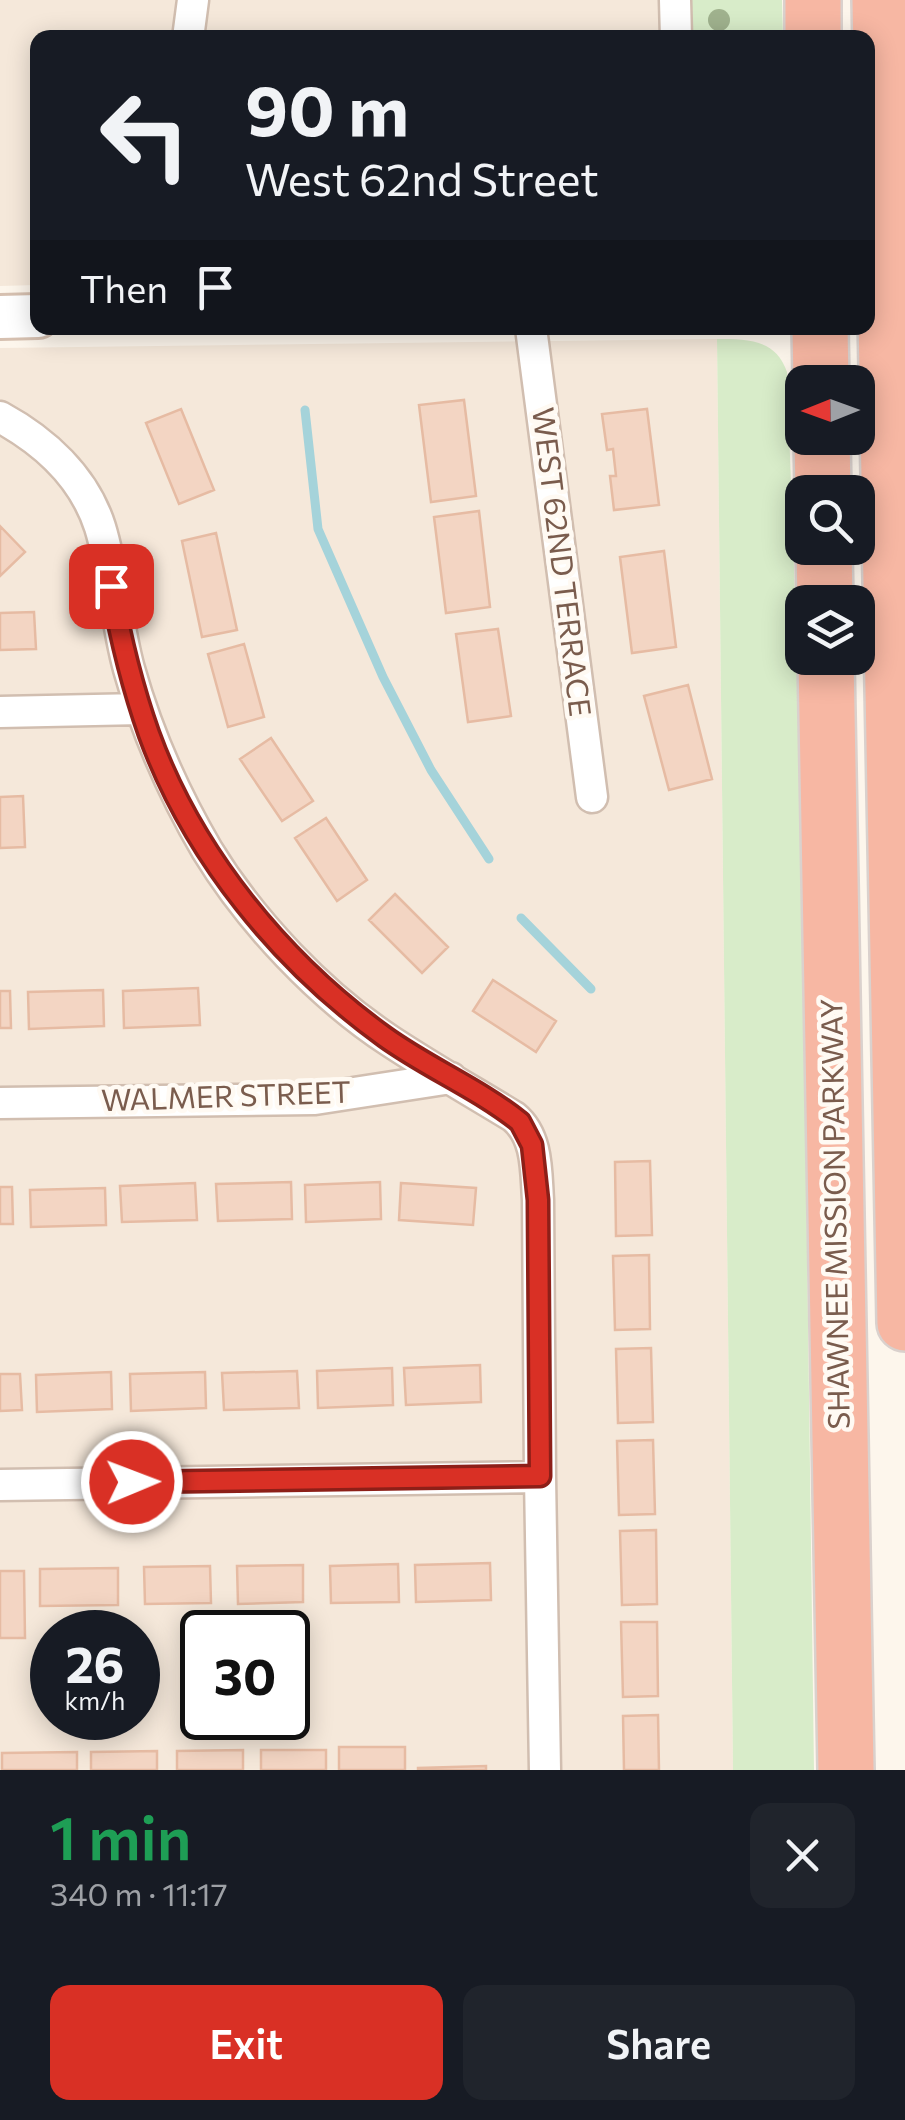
<!DOCTYPE html>
<html lang="en">
<head>
<meta charset="utf-8">
<style>
	body { margin:0; font-family:Commissioner,sans-serif; background:#20242c; color:#f1f3f6; height:100vh; display:flex; flex-direction:column; font-size:38px; white-space:nowrap }
	* { box-sizing:border-box; margin:0 }
	p { font-size:32px; color:#9ea1a6 }
	.icon { flex:none; width:55px; height:55px; fill:none; stroke:currentColor; stroke-width:2; stroke-linecap:round; stroke-linejoin:round }
	.map { position:relative; height:1770px; overflow:hidden }
	.drawer { display:flex; flex-direction:column; background:#171b24; flex:1 }
	.drawer>* { flex:none }
	.banner { position:absolute; left:30px; top:30px; width:845px; height:305px; border-radius:20px; box-shadow:0 5px 25px #0003; background:#171b24; color:#f1f3f6; overflow:hidden }
	.needle { width:65px; rotate:269deg }
	.tools { position:absolute; left:785px; top:365px; display:grid; gap:20px }
	.tools a { display:grid; place-items:center; width:90px; height:90px; border-radius:20px; background:#171b24; box-shadow:0 5px 25px #0003; font-size:50px }
	.speed { position:absolute; left:30px; top:1610px; display:flex; gap:20px; font-size:50px; font-weight:700; text-align:center }
	.speed>* { display:grid; place-content:center; width:130px; height:130px; border-radius:50%; background:#171b24; box-shadow:0 5px 25px #0003; line-height:1 }
	.speed small { font-size:25px; font-weight:400 }
	.speed .limit { border:5px solid #111; border-radius:15px; background:#fff; color:#111 }
	.pin { position:absolute; display:grid; place-items:center; width:85px; height:85px; color:#fff; margin:-42px; border-radius:20px; box-shadow:0 5px 15px #0006 }
	.me { position:absolute; width:110px; margin:-55px; rotate:89deg; stroke-linejoin:round; filter:drop-shadow(0 0 8px #0008) }
	.turn { display:flex; align-items:center; gap:35px; height:210px; padding:0 50px; font-size:45px }
	.turn .icon { width:130px; height:130px; stroke-width:2.5 }
	.turn b { display:block; font-size:70px; line-height:85px }
	.then { display:flex; align-items:center; height:95px; padding:0 50px; background:#0003; gap:20px; font-size:38px }
	.round { display:grid; place-items:center; flex:none; width:105px; height:105px; border-radius:20px; background:#20242c }
	.overview { display:flex; align-items:center; justify-content:space-between; height:170px; padding:0 50px }
	h1 { font-size:60px; font-weight:600; line-height:75px; color:#1e9e55 }
	.action { display:flex; gap:20px; margin-top:auto; padding:20px 50px }
	.action a { flex:1; height:115px; border-radius:20px; background:#d93025; color:#fff; font-size:40px; font-weight:600; line-height:115px; text-align:center }
	.action a+a { background:#20242c; color:#f1f3f6 }
	.map>svg:first-child { display:block }
	.residential { fill:#f5e8da; fill-rule:evenodd }
	.green { fill:#d8ecc9 }
	.lines { fill:none; stroke-linecap:round; stroke-linejoin:round }
	.stream { stroke:#a5d3da; stroke-width:9 }
	.building { fill:#f3d5c3; stroke:#e6bba3; stroke-width:2.5 }
	.street-casing { stroke:#d1beb0; stroke-width:35 }
	.secondary-casing { stroke:#d6c0b0; stroke-width:48 }
	.highway-casing { stroke:#dad1cd; stroke-width:60 }
	.street { stroke:#fff; stroke-width:30 }
	.secondary { stroke:#fff; stroke-width:42 }
	.highway { stroke:#f7b7a3; stroke-width:55 }
	.tree { fill:#a0b28e }
	.route-casing { stroke:#8d1f18; stroke-width:25 }
	.route { stroke:#d93025; stroke-width:18 }
	.labels { text-anchor:middle; stroke-width:9; stroke-linejoin:round; paint-order:stroke }
	.street-label { font-size:30px; fill:#7a5c4d; stroke:#fffaf3 }
</style>
</head>
<body>
<div class="map">
<svg width="905" height="1770" viewBox="0 0 905 1770">
	<rect width="100%" height="100%" fill="#fdf6ec"/>
	<path class="residential" d="M0 0H663V37L38 38 37 285 0 286Z
		M717 339 733 1770H0V348ZM52 1632H138V1718H52ZM202 1632H288V1718H202Z"/>
	<path class="green" d="M688 0H782L783 37H688Z
		M717 339C747 339 776 339 787 372L798 680 804 1019 814 1770H733Z"/>
	<g class="lines">
		<path class="stream" d="M305 410 318 529 383 677 431 770 489 859
			M521 918 591 989"/>
	</g>
	<path class="building" d="M464 400 476 496 431 502 419 405Z
		M181 409 214 490 179 504 146 423Z
		M647 409 659 505 614 510 610 476H616L613 449 607 450 602 414Z
		M479 511 490 607 446 613 434 517Z
		M0 526 25 552 0 576Z
		M216 533 237 630 202 637 182 541Z
		M664 551 676 647 632 653 620 557Z
		M34 612 36 649 0 650V613Z
		M498 629 511 716 468 722 456 634Z
		M244 644 264 717 228 727 208 654Z
		M688 685 712 779 669 790 644 696Z
		M271 738 313 801 282 821 240 759Z
		M23 796 25 847 0 848V797Z
		M326 818 367 880 337 901 295 838Z
		M395 894 448 947 422 973 369 920Z
		M493 980 556 1021 536 1052 473 1011Z
		M198 988 200 1025 124 1028 123 991Z
		M103 990 104 1026 29 1029 28 992Z
		M0 991H10L11 1028H0Z
		M650 1161 652 1235 616 1236 615 1162Z
		M291 1182 292 1219 218 1221 216 1184Z
		M380 1182 381 1219 306 1222 305 1185Z
		M195 1183 197 1220 122 1222 120 1186Z
		M401 1183 476 1188 473 1225 399 1220Z
		M0 1187H12L13 1224H0Z
		M105 1188 106 1225 31 1227 30 1190Z
		M649 1255 650 1329 615 1330 613 1256Z
		M651 1348 653 1422 618 1423 616 1349Z
		M480 1365 481 1402 406 1405 404 1368Z
		M392 1368 393 1405 318 1408 317 1371Z
		M297 1371 299 1408 224 1410 222 1373Z
		M111 1372 112 1409 37 1412 36 1375Z
		M205 1372 206 1408 131 1411 130 1374Z
		M0 1374H20L22 1410 0 1411Z
		M653 1440 655 1514 619 1515 617 1441Z
		M656 1530 657 1604 622 1605 620 1531Z
		M490 1563 491 1600 416 1602 415 1565Z
		M398 1564 399 1602 331 1603 330 1566Z
		M303 1565V1602L238 1604 237 1566Z
		M210 1566 211 1603 145 1604 144 1567Z
		M118 1568V1605L40 1606V1569Z
		M0 1571H24L25 1638H0Z
		M621 1622H657L658 1696 623 1697Z
		M658 1715 659 1770H624L623 1716Z
		M339 1747H405V1770H339Z
		M243 1750V1770H177V1751Z
		M261 1750H326V1770H261Z
		M157 1751V1770H91V1752Z
		M77 1752V1770H2V1753Z
		M486 1766V1770H418V1768Z"/>
	<g class="lines">
		<g class="street-casing">
			<path id="street" d="M675 0 676 38
				M188 38 193 0
				M531 328 592 797
				M0 417C44 441 84 477 100 527 114 572 116 622 129 669 147 733 173 792 207 850 251 922 320 995 390 1041 431 1068 473 1092 514 1117 538 1137 536 1171 538 1200L540 1477 545 1770
				M0 712 141 709
				M0 1103 315 1099 451 1078
				M0 1485 540 1477"/>
		</g>
		<g class="secondary-casing">
			<path id="secondary" d="M0 317 38 316"/>
		</g>
		<g class="highway-casing">
			<path id="highway" d="M813 0V38
				M880 0 905 1323
				M820 328 821 382
				M822 438 823 492
				M824 548 825 602
				M826 658 846 1770"/>
		</g>
		<use href="#street" class="street"/>
		<use href="#secondary" class="secondary"/>
		<use href="#highway" class="highway"/>
	</g>
	<circle class="tree" cx="719" cy="20" r="11"/>
	<g class="lines">
		<g class="route-casing">
			<path id="route" d="M111 586C120 636 132 686 149 734 193 855 281 962 385 1037 428 1068 479 1089 520 1122L532 1145 538 1200 540 1476 132 1482"/>
		</g>
		<use href="#route" class="route"/>
	</g>
	<g class="labels">
		<g class="street-label">
			<text transform="translate(561 562) rotate(83)" y="10">WEST 62ND TERRACE</text>
			<text transform="translate(226 1097) rotate(-2)" y="10">WALMER STREET</text>
			<text transform="translate(836 1214) rotate(-91)" y="10">SHAWNEE MISSION PARKWAY</text>
		</g>
	</g>
</svg>
<div class="tools">
<a><svg class="needle" viewBox="-14 -14 28 28"><path d="M0-13l5 13h-10z" fill="#e53935"/><path d="M0 13l5-13h-10z" fill="#9ea1a6"/></svg></a>
<a><svg class="icon" aria-label="search" viewBox="0 0 24 24"><circle cx="10" cy="10" r="6"/><path d="M15 15l6 6"/></svg></a>
<a><svg class="icon" aria-label="layers" viewBox="0 0 24 24"><path d="M12 4l9 5-9 5-9-5zM3 14l9 5 9-5"/></svg></a>
</div>
<div class="speed"><div>26<small>km/h</small></div><div class="limit">30</div></div>
<div class="pin" style="left:111px;top:586px;background:#d93025"><svg class="icon" aria-label="arrive" viewBox="0 0 24 24"><path d="M6 21V4h12l-3 4 3 4H6"/></svg></div>
<svg class="me" style="left:132px;top:1482px" viewBox="-20 -20 40 40"><circle r="17" fill="#d93025" stroke="#fff" stroke-width="3"/><path d="M0-11L8 9 0 5-8 9z" fill="#fff"/></svg>
<div class="banner">
<div class="turn"><svg class="icon" aria-label="left" viewBox="0 0 24 24"><path d="M17 20v-9H6M10 6l-5 5 5 5"/></svg><div><b>90 m</b>West 62nd Street</div></div>
<div class="then">Then<svg class="icon" aria-label="arrive" viewBox="0 0 24 24"><path d="M6 21V4h12l-3 4 3 4H6"/></svg></div>
</div>
</div>
<section class="drawer">
<div class="overview"><div><h1>1 min</h1><p>340 m · 11:17</p></div><a class="round"><svg class="icon" aria-label="close" viewBox="0 0 24 24"><path d="M6 6l12 12M18 6L6 18"/></svg></a></div>
<div class="action"><a>Exit</a><a>Share</a></div>
</section>
</body>
</html>
